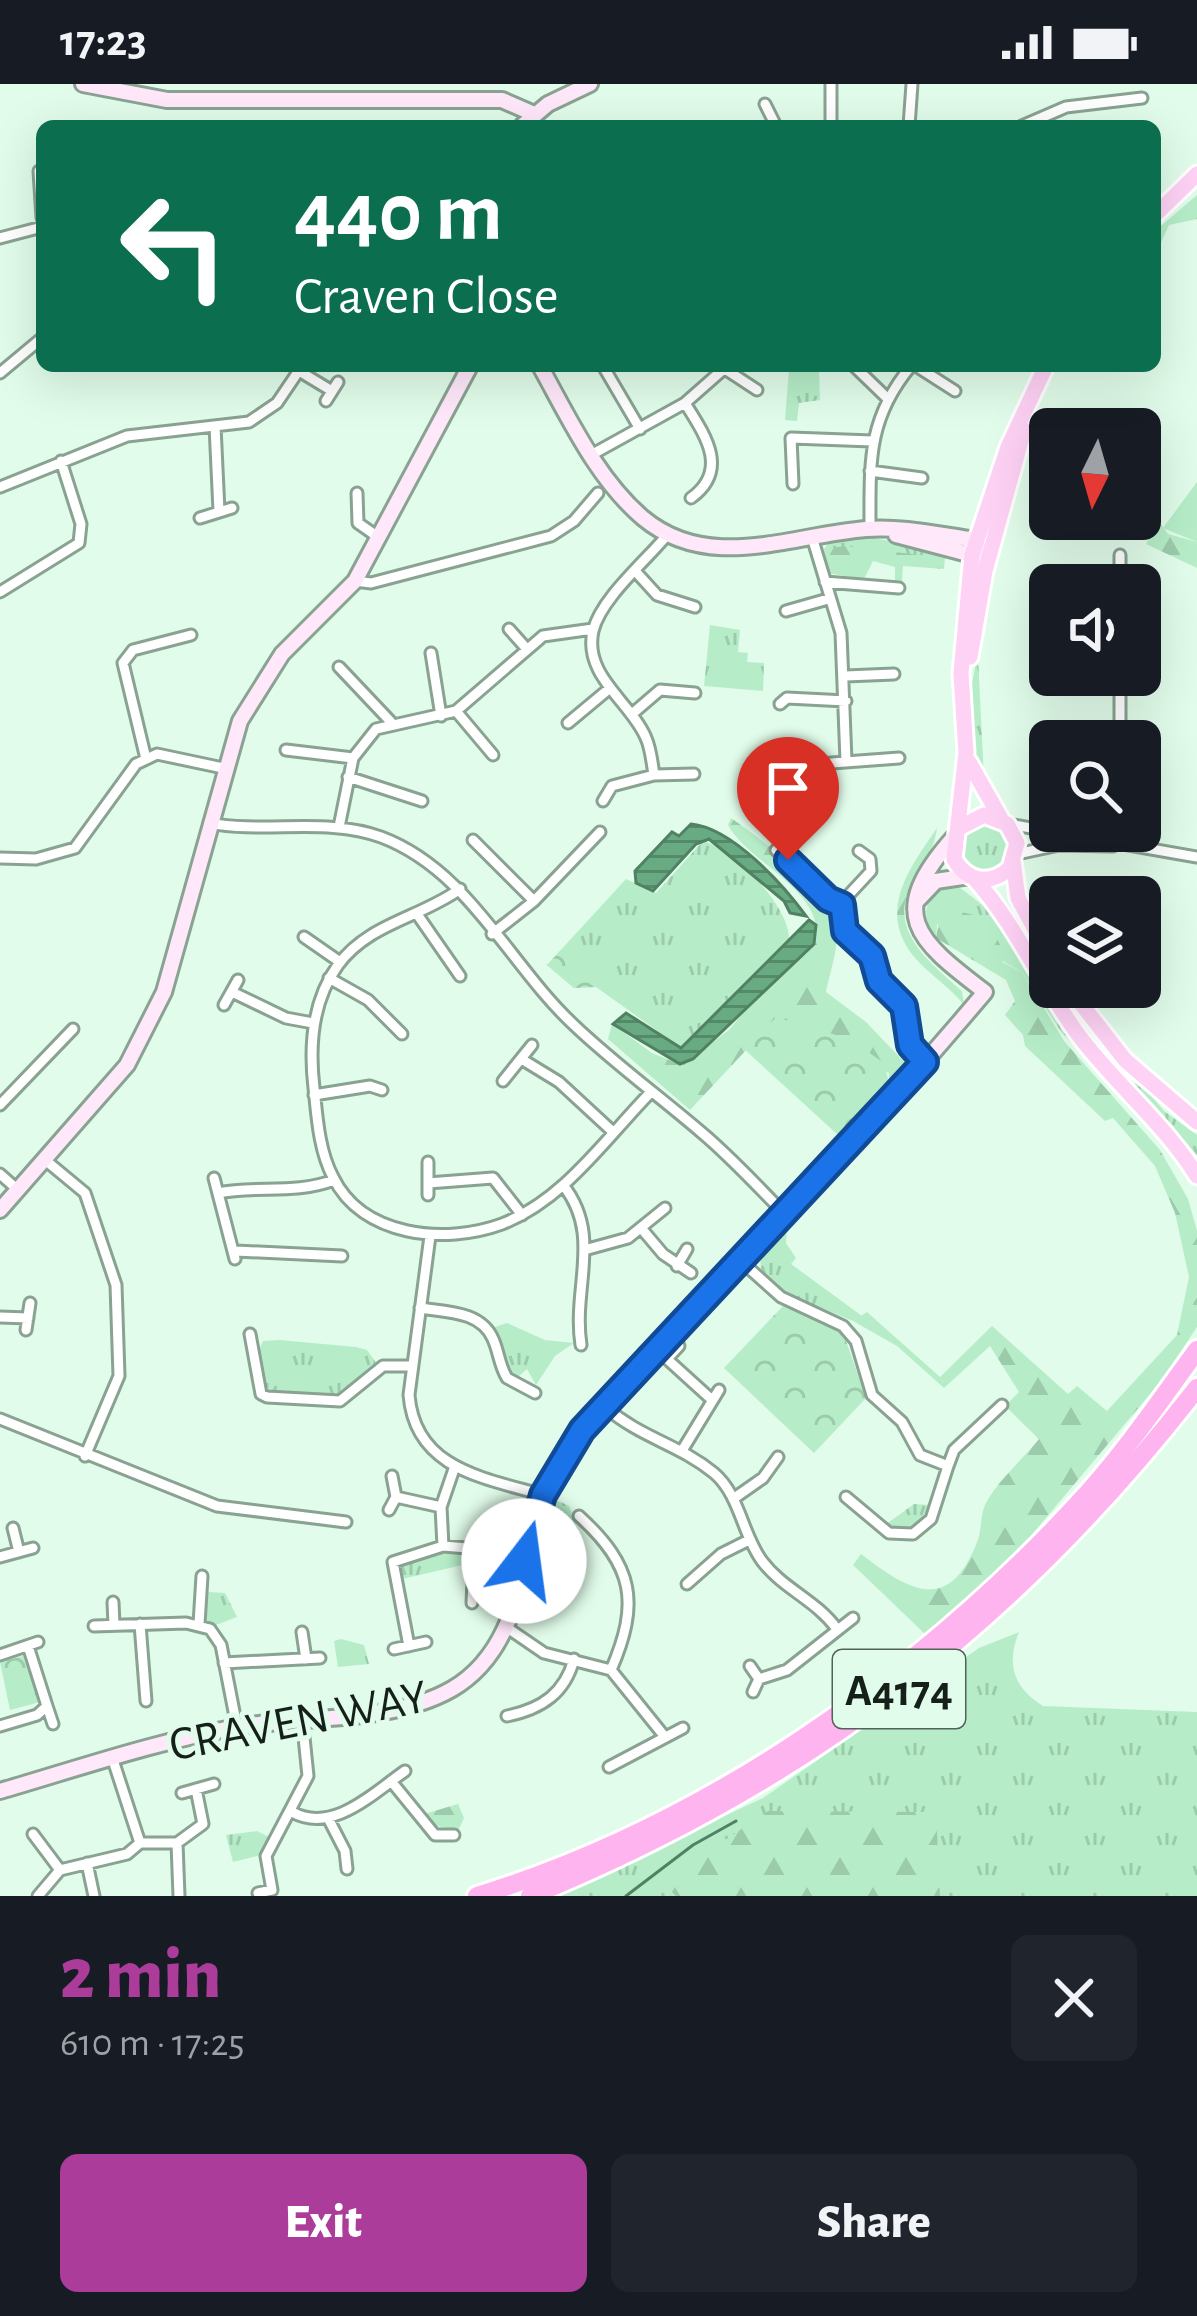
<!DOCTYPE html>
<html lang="en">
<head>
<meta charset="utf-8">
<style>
	body { margin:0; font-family:"Alegreya Sans",sans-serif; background:#20242c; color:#f1f3f6; height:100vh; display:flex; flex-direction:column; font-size:45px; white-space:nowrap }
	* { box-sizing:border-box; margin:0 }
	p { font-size:39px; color:#9ea1a6 }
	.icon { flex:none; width:66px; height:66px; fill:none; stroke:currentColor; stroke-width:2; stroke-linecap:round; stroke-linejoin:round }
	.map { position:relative; height:1812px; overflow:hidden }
	.details { display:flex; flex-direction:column; background:#171b24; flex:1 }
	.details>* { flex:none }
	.hud { position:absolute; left:36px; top:36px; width:1125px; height:252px; border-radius:18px; box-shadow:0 12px 48px #0002; background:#0b6e4f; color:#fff; overflow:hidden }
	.needle { width:78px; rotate:185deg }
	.buttons { position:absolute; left:1029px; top:324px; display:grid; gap:24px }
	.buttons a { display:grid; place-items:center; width:132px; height:132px; border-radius:18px; background:#171b24; box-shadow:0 12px 48px #0002; font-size:60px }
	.pin { position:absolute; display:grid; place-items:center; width:102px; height:102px; color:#fff; margin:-123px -51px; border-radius:50% 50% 50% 0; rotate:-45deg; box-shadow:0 0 12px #0007 }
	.pin .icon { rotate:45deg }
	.me { position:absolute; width:132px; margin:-66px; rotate:15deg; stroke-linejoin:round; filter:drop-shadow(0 0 9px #0008) }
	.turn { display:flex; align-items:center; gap:42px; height:252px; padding:0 60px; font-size:54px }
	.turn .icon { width:156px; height:156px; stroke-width:2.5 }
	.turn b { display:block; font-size:84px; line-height:102px }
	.round { display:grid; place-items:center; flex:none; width:126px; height:126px; border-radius:18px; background:#20242c }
	.summary { display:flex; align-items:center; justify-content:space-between; height:204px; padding:0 60px }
	h1 { font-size:72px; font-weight:800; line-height:90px; color:#ab3c9a }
	.cta { display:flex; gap:24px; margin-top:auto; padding:24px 60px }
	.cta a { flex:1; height:138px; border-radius:18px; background:#ab3c9a; color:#fff; font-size:48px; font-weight:800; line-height:138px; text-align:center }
	.cta a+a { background:#20242c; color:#f1f3f6 }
	.status { display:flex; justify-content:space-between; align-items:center; height:84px; padding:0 60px; background:#171b24; direction:ltr }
	.status svg { height:33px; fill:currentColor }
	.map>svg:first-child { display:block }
	.grass { fill:url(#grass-tufts) }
	.forest { fill:url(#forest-firs) }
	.park { fill:url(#park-crowns) }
	.pitch { fill:#b6edc8 }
	.water { fill:url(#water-rules); stroke:#4f8162; stroke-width:3 }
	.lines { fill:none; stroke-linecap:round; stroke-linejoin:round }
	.stream { stroke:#4f8162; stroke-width:3 }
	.street-casing { stroke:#89a291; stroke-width:15 }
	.secondary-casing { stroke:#89a291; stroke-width:20 }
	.primary-casing { stroke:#fff; stroke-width:21 }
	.highway-casing { stroke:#fff; stroke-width:24 }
	.street { stroke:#fff; stroke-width:9 }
	.secondary { stroke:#ffe8fa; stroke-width:14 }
	.primary { stroke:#fed2f5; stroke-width:15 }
	.highway { stroke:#feb4ee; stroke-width:18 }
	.route-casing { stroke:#114b97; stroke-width:30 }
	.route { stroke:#1a73e8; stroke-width:21 }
	.labels { text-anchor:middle; stroke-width:10; stroke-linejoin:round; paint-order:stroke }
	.shield { fill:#e1fcea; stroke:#536258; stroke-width:3 }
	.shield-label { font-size:45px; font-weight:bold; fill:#16201a }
	.street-label { font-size:48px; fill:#16201a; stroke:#e1fcea }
</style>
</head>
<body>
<div class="status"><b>17:23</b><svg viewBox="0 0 49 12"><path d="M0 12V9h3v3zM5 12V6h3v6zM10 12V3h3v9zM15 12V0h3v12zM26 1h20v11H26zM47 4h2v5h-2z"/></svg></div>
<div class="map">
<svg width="1197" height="1812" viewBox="0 0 1197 1812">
	<defs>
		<pattern id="grass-tufts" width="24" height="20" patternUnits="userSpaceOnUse" patternTransform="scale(3)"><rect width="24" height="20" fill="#b6edc8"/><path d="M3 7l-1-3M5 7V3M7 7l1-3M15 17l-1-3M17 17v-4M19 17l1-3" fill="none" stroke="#9ccbab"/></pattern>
		<pattern id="forest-firs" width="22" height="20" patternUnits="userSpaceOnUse" patternTransform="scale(3)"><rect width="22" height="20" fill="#b6edc8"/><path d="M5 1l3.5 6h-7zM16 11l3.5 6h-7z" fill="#9ccbab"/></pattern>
		<pattern id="park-crowns" width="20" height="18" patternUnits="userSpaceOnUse" patternTransform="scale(3)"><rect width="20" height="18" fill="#b6edc8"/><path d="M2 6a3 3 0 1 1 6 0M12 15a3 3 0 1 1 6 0" fill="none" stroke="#9ccbab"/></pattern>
		<pattern id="water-rules" width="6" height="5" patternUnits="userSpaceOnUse" patternTransform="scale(3)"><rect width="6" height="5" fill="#68aa81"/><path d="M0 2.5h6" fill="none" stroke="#558a69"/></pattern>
	</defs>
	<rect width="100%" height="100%" fill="#e1fcea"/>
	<path class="grass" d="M789 285 819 287 820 316 799 319 797 337 785 336Z
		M863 452 907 460 945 474 824 465 830 457Z
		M710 541 740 546 738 568 748 569 747 578 764 579 763 607 704 602Z
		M978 572 984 696C964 658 967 613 978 572Z
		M961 765a24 24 0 1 1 48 0a24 24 0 1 1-48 0Z
		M703 757C734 764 790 823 789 855L680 963 596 903 574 904 547 881 626 795 656 809Z
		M959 803 993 829 1119 1006 1062 949 1022 888 937 840 936 854C923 836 922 821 939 805Z
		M1139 996 1164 1027 1197 1051V1071L1134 1001Z
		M787 1143 786 1159 796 1174 791 1180 862 1232 853 1237 788 1210 761 1185 760 1172Z
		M507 1239 545 1256 574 1259 555 1272 536 1301 527 1285 518 1293C501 1283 504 1260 492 1244Z
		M280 1256 356 1263 367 1266 377 1280 333 1314 275 1310 265 1302 259 1266 263 1257Z
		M914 1420 931 1421 914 1445 899 1447 885 1441Z
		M456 1464 471 1479 398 1496 401 1478Z
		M208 1508 225 1509 237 1533 216 1541 205 1535Z
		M1019 1548C1006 1580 1013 1603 1043 1622L1197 1628V1812H552L763 1714 979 1564Z
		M341 1555 364 1561 369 1580 338 1583 334 1557Z
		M257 1747 269 1753 261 1771 233 1778 226 1751Z"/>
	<path class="forest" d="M1197 111V135L1169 141 1155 172V147Z
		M1159 437 1168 450 1197 458V484L1146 460Z
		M844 462 945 474 944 485 903 482 902 498 895 497V483L873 477 864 495 826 489 824 465Z
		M731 734C768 760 820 799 835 843 841 859 829 890 826 908L866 938 907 981 889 999V989L778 932 690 1026 608 955 612 940 652 969 682 981 729 946 759 910 815 861C829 808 749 780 728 741Z
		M937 744C934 768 921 784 910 805 888 848 934 882 962 907L964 921C950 903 930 891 915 874 876 828 909 785 937 744Z
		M941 823 986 834 1005 870 1002 878 1022 888 1064 957 1160 1066 1188 1115 1197 1147V1243L1161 1297 1019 1466 925 1550 853 1481 861 1470C909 1507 949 1531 977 1458 982 1447 980 1432 985 1421 996 1398 1023 1375 1039 1355L1005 1322 1019 1308 990 1262 944 1304 897 1262 853 1237 867 1228 940 1293 992 1242 1068 1310 1077 1302 1107 1327 1177 1251 1189 1193 1175 1129 1155 1082 1113 1034 1105 1037 1025 962 1023 951 1005 931 1015 917 1006 896 936 854Z
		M458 1720 464 1734 458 1747 437 1742 424 1730Z
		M768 1727 936 1728 940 1812H676L662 1799Z"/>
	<path class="park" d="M560 867 596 903 574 904 547 881Z
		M778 932 851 956 884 979 889 999 838 1051 743 964Z
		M783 1222 830 1237 843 1248 866 1314 814 1369 724 1284Z
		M552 1414 569 1422 578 1446 558 1474 534 1481Z
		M23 1572 40 1618 10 1626 0 1578Z"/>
	<path class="pitch" d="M1197 398V458L1163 444Z"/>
	<path class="water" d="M691 740C733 744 785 803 806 832L790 829 784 817 709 755 696 760 653 807 636 799 635 787 672 748 679 752Z
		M809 836 816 841 814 860 693 975 680 980 613 940 626 929 681 964Z"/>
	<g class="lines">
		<path class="stream" d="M626 1812 693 1761 736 1737"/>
		<g class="street-casing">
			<path id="street" d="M765 20 776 42
				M831 42V0
				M909 42 912 0
				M1022 42 1066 23 1142 14
				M39 87 42 134
				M0 154 42 143
				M603 282 640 345
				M854 282 886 313
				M916 282 955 307
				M725 285 757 306
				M299 287 332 307
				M0 289 42 254
				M326 317 338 298
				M685 319C705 351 730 386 691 414
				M215 342 219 427
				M591 371 685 319 727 282
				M870 387 922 394
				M793 400 791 354 872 357
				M0 403 127 352 249 338 277 319 302 282
				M357 409 358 439 378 453
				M200 434 232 424
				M870 444C870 378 867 335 911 282
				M668 450C646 477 601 514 593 547 583 592 631 618 646 654 651 665 652 679 654 691L694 690
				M812 453 841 549 846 677
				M1120 471V501
				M637 489 657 511 695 523
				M355 497 371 499 551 452 574 437 598 409
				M825 498 899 504
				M0 508 79 459 81 440 61 377
				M786 527 828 515
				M509 545 526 564
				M431 569 441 632
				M339 583 391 638
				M846 592 894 590
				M780 620 787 614 846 617
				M456 627 493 671
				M632 630 660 606 695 609
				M568 639 610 604
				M1120 657V591
				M286 666 353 674
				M146 675 123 579 133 566 191 551
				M786 675 805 681 899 674
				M348 693 422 717
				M603 717 612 702 654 691
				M209 739C266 750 327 733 381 753 469 786 509 881 575 942 615 980 659 1012 701 1048 731 1073 758 1103 786 1131
				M1008 740 1197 773
				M339 743 353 674 376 645 456 627 543 552 593 545
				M473 756 534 817
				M776 766 828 815 842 822
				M859 767 870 775 871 787 844 816 841 835 851 855 872 872 879 897 904 921 910 961 925 978
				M1017 770 1059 761 1113 762
				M0 774 36 775 75 764 136 680 157 670 223 684
				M460 805C420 834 369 839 338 881 312 917 309 962 314 1004 317 1033 319 1067 333 1093 362 1153 445 1161 502 1140 564 1116 606 1054 651 1008
				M417 830 460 892
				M492 850 534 817 600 748
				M304 853 340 878
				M329 894 368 916 402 950
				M232 908 286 934 313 939
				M224 921 238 896
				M523 976 559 998 612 1047
				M503 997 532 961
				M314 1011 370 1002 382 1006
				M0 1021 73 945
				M44 1075 85 1109 116 1201 119 1292 85 1372
				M0 1090 18 1106
				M214 1094 235 1175
				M428 1099 493 1094 522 1131
				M563 1101C603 1151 572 1203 581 1261
				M218 1109C258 1101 294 1111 334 1096
				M428 1111V1078
				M641 1144 663 1170 691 1189
				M430 1152 409 1311C415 1385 484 1394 543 1411
				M588 1165 628 1154 665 1124
				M236 1167 342 1172
				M742 1178 781 1213 843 1242 856 1257 872 1311 902 1338 920 1371 948 1382 954 1366 1002 1321
				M677 1182 687 1165
				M420 1224C446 1228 481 1227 493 1255 499 1268 499 1281 507 1294L535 1309
				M0 1233 28 1234
				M26 1246 30 1219
				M250 1250 261 1310 267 1313 340 1317 383 1282H412
				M679 1262 667 1275 711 1315
				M604 1322C642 1355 677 1359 714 1389 740 1411 742 1450 762 1477 783 1505 816 1516 837 1545
				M0 1335 217 1422 346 1438
				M683 1365 719 1306
				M396 1413 441 1423
				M846 1413 889 1449 913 1450 931 1435 948 1382
				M733 1415 763 1394 778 1373
				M389 1426 396 1413 392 1392
				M579 1432C634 1482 640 1519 611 1586
				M13 1444 19 1468
				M443 1462 467 1464 474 1473 472 1519
				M0 1473 33 1464
				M687 1500 721 1470 749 1456
				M113 1518 114 1541
				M140 1540 146 1617
				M199 1540 202 1492
				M94 1542 186 1539 210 1545 221 1561 237 1643
				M506 1543 544 1569 611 1586 665 1653
				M302 1548 306 1575
				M409 1562 393 1478 443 1462 441 1423 454 1385
				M394 1565 426 1558
				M0 1571 38 1558
				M224 1579 320 1574
				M750 1582 759 1595 753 1608
				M759 1595 787 1586 853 1534
				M47 1622 53 1640
				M507 1632C542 1625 565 1609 574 1575
				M0 1642 37 1631 47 1622 28 1562
				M112 1673 140 1759
				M609 1683 683 1644
				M391 1697 435 1751H454
				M182 1709 214 1700
				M292 1728C332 1750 371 1711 405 1687
				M329 1736 345 1767 347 1785
				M33 1750 60 1786
				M177 1759 179 1812
				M87 1779 94 1812
				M258 1809 272 1806 266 1772 308 1692 302 1634
				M38 1812 60 1786 127 1770 140 1759H177L203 1740 196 1705"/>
		</g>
		<g class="secondary-casing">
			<path id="secondary" d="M83 0 167 16H502L534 30
				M522 42 548 20 590 0
				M540 282C569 334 597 395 643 434 709 489 791 451 866 445 902 442 940 451 976 456L985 485
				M896 451 972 471
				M917 817 936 797 969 792
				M0 1126 127 981 164 908 240 637 282 570 355 497 470 282
				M0 1707C79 1684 157 1657 238 1643 305 1631 391 1640 452 1605 534 1557 517 1446 562 1373 601 1311 666 1258 716 1205 809 1109 899 1010 985 908 915 855 886 830 953 754"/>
		</g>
		<g class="primary-casing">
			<path id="primary" d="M1155 131 1197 90
				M970 573 985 487 1024 346
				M969 678 1001 735
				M959 744 984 731 1007 740 1017 759 1010 784C990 802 967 798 954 775L966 669 961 589 972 471 1008 363 1046 282
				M1013 777 1018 814 1050 873
				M975 795C1019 845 1043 905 1083 957 1120 1004 1165 1041 1197 1092
				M1068 903 1125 976 1197 1038"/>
		</g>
		<g class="highway-casing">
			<path id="highway" d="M477 1812C702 1743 915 1595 1074 1424 1120 1375 1158 1320 1197 1266
				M530 1812C805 1700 1016 1538 1197 1304"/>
		</g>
		<use href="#street" class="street"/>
		<use href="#secondary" class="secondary"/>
		<use href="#primary" class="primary"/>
		<use href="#highway" class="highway"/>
	</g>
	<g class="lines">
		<g class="route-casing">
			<path id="route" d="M524 1477 543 1411 582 1346 925 978 910 961 904 922 879 897 872 872 845 847 842 821 828 815 788 776"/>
		</g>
		<use href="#route" class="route"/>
	</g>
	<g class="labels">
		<rect class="shield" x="833" y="1566" width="132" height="78" rx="9"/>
		<g class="shield-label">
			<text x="899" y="1621">A4174</text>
		</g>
		<g class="street-label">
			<text transform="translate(298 1635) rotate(-11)" y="17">CRAVEN WAY</text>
		</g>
	</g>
</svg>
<div class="buttons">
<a><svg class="needle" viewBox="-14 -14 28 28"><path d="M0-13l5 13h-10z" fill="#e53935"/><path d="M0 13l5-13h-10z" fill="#9ea1a6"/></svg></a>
<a><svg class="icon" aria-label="sound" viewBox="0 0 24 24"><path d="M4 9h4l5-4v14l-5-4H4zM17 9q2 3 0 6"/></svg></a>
<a><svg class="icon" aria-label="search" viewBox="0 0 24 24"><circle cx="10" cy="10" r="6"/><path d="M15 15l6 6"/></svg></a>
<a><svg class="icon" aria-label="layers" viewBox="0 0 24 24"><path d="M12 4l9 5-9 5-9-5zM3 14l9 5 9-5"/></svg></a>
</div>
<div class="pin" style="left:788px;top:776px;background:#d93025"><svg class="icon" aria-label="arrive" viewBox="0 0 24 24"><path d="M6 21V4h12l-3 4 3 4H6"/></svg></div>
<svg class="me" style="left:524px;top:1477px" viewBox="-20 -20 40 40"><circle r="19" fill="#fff"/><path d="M0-13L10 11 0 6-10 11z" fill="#1a73e8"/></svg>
<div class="hud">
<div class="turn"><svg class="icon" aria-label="left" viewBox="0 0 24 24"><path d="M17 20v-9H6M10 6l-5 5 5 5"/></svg><div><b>440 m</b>Craven Close</div></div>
</div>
</div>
<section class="details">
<div class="summary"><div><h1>2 min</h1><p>610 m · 17:25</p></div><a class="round"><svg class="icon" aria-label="close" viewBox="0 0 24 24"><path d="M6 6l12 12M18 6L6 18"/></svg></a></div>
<div class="cta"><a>Exit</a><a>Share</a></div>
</section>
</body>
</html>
